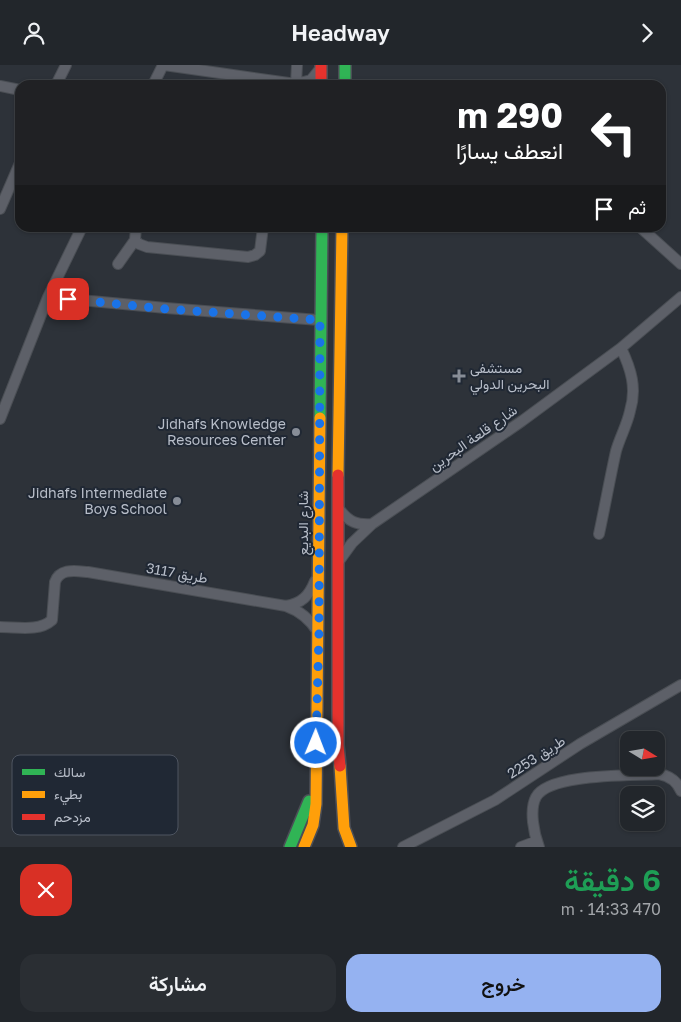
<!DOCTYPE html>
<html lang="ar">
<head>
<meta charset="utf-8">
<style>
	body { margin:0; font-family:"Golos Text",Vazirmatn,sans-serif; background:#2a2e33; color:#f1f3f6; direction:rtl; height:100vh; display:flex; flex-direction:column; font-size:19px; white-space:nowrap }
	* { box-sizing:border-box; margin:0 }
	p { font-size:16px; color:#a2a5a9 }
	.icon { flex:none; width:28px; height:28px; fill:none; stroke:currentColor; stroke-width:2; stroke-linecap:round; stroke-linejoin:round }
	.map { position:relative; height:782px; overflow:hidden; direction:ltr }
	.details { display:flex; flex-direction:column; background:#22262b; flex:1 }
	.details>* { flex:none }
	.banner { position:absolute; left:15px; top:15px; width:651px; height:152px; border-radius:15px; box-shadow:0 1px 4px #0004,0 0 0 1px #3f4347; direction:rtl; background:#202124; color:#fff; overflow:hidden }
	.needle { width:32px; rotate:101deg }
	.fabs { position:absolute; left:620px; top:666px; display:grid; gap:10px }
	.fabs a { display:grid; place-items:center; width:45px; height:45px; border-radius:10px; background:#22262b; box-shadow:0 1px 4px #0004,0 0 0 1px #3f4347; font-size:25px }
	.pin { position:absolute; display:grid; place-items:center; width:42px; height:42px; color:#fff; margin:-21px; border-radius:10px; box-shadow:0 2px 8px #0006 }
	.me { position:absolute; width:55px; margin:-28px; rotate:1deg; stroke-linejoin:round; filter:drop-shadow(0 0 4px #0008) }
	.turn { display:flex; align-items:center; gap:18px; height:105px; padding:0 20px; font-size:22px }
	.turn .icon { width:65px; height:65px; stroke-width:2.5 }
	.turn b { display:block; font-size:35px; line-height:42px }
	.then { display:flex; align-items:center; height:48px; padding:0 20px; background:#0003; gap:10px; font-size:19px }
	.round { display:grid; place-items:center; flex:none; width:52px; height:52px; border-radius:15px; background:#2a2e33 }
	.summary { display:flex; align-items:center; justify-content:space-between; height:85px; padding:0 20px }
	h1 { font-size:30px; font-weight:600; line-height:38px; color:#1e9e55 }
	.button { display:flex; gap:10px; margin-top:auto; padding:10px 20px }
	.button a { flex:1; height:58px; border-radius:15px; background:#95b2f1; color:#111; font-size:20px; font-weight:600; line-height:58px; text-align:center }
	.button a+a { background:#2a2e33; color:#f1f3f6 }
	header { display:flex; justify-content:space-between; align-items:center; height:65px; padding:0 20px; background:#22262b; font-size:22px; font-weight:600 }
	.map>svg:first-child { display:block }
	.lines { fill:none; stroke-linecap:round; stroke-linejoin:round }
	.street-casing { stroke:#4a4e54; stroke-width:12 }
	.fast-casing { stroke:#4b4e56; stroke-width:14 }
	.slow-casing { stroke:#4b4e56; stroke-width:14 }
	.jam-casing { stroke:#4b4e56; stroke-width:14 }
	.street { stroke:#5d6068; stroke-width:10 }
	.fast { stroke:#30b455; stroke-width:11 }
	.slow { stroke:#ff9f0a; stroke-width:11 }
	.jam { stroke:#e5322d; stroke-width:11 }
	.route { stroke:#1a73e8; stroke-width:9; stroke-dasharray:0 16.2 }
	.poi-dot { fill:#878d97; stroke:#202834; stroke-width:2 }
	.labels { text-anchor:middle; stroke-width:4; stroke-linejoin:round; paint-order:stroke }
	.poi-label { font-size:14px; fill:#b8bec9; stroke:#202834; text-anchor:end }
	.street-label { font-size:14px; fill:#b8bec9; stroke:#202834 }
	.key { fill:#202834; stroke:#4e5561; stroke-width:1 }
	.key-label { font-size:14px; fill:#b8bec9 }
</style>
</head>
<body>
<header><svg class="icon" aria-label="forward" viewBox="0 0 24 24"><path d="M9 5l7 7-7 7"/></svg>Headway<svg class="icon" aria-label="person" viewBox="0 0 24 24"><circle cx="12" cy="8" r="4"/><path d="M4 21q1-7 8-7t8 7"/></svg></header>
<div class="map">
<svg width="681" height="782" viewBox="0 0 681 782">
	<rect width="100%" height="100%" fill="#2d3239"/>
	<g class="lines">
		<g class="street-casing">
			<path id="street" d="M164 0 296 19 311 15 320 4
				M296 19 297 0
				M56 20 66 0
				M153 20 163 0
				M0 21 20 25
				M0 144 20 98
				M136 162 135 175 139 179 147 182 248 192 255 190 260 186 263 162
				M640 162 681 199
				M118 199 135 175
				M48 232 166 243 319 255
				M0 354 48 232 82 162
				M339 444C349 457 356 460 372 459
				M599 469C605 441 610 413 616 386 620 372 627 360 630 346 637 323 631 304 621 283
				M339 496 352 478 372 459 522 356 621 283 681 232
				M286 541C300 546 310 554 318 567
				M0 562C17 562 39 567 52 555L55 517C60 503 75 506 88 507L286 541C302 538 309 531 315 516
				M403 782 495 735 580 679 681 620
				M521 782 537 776
				M539 782C534 769 529 745 536 732 549 708 632 711 659 709 670 711 677 716 681 726"/>
		</g>
		<g class="fast-casing">
			<path id="fast" d="M345 0V20
				M320 353 322 162
				M290 782 309 736"/>
		</g>
		<g class="slow-casing">
			<path id="slow" d="M338 410 342 162
				M340 701 344 763 351 782
				M304 782 313 760 316 739 320 353"/>
		</g>
		<g class="jam-casing">
			<path id="jam" d="M321 0V20
				M338 410V680L340 701"/>
		</g>
		<use href="#street" class="street"/>
		<use href="#fast" class="fast"/>
		<use href="#slow" class="slow"/>
		<use href="#jam" class="jam"/>
	</g>
	<g class="lines">
		<path class="route" d="M68 234 166 244 320 255 319 568 316 678"/>
	</g>
	<g class="poi-dot">
		<path d="M456.5 303.5h5v5h5v5h-5v5h-5v-5h-5v-5h5z"/>
		<circle cx="296" cy="367" r="5"/>
		<circle cx="177" cy="436" r="5"/>
	</g>
	<g class="labels">
		<g class="poi-label">
			<text x="470" y="308" text-anchor="start">مستشفى<tspan x="470" dy="16">البحرين الدولي</tspan></text>
			<text x="286" y="364">Jidhafs Knowledge<tspan x="286" dy="16">Resources Center</tspan></text>
			<text x="167" y="433">Jidhafs Intermediate<tspan x="167" dy="16">Boys School</tspan></text>
		</g>
		<g class="street-label">
			<text transform="translate(473 373) rotate(-35)" y="5">شارع قلعة البحرين</text>
			<text transform="translate(303 458) rotate(-90)" y="5">شارع البديع</text>
			<text transform="translate(177 508) rotate(10)" y="5">طريق 3117</text>
			<text transform="translate(536 692) rotate(-33)" y="5">طريق 2253</text>
		</g>
	</g>
	<rect x="12" y="690" width="166" height="80" rx="8" class="key"/>
	<rect x="22" y="704" width="23" height="6" fill="#30b455"/>
	<rect x="22" y="726" width="23" height="7" fill="#ff9f0a"/>
	<rect x="22" y="749" width="23" height="6" fill="#e5322d"/>
	<g class="key-label">
		<text x="54" y="712">سالك</text>
		<text x="54" y="734">بطيء</text>
		<text x="54" y="757">مزدحم</text>
	</g>
</svg>
<div class="fabs">
<a><svg class="needle" viewBox="-14 -14 28 28"><path d="M0-13l5 13h-10z" fill="#e53935"/><path d="M0 13l5-13h-10z" fill="#a2a5a9"/></svg></a>
<a><svg class="icon" aria-label="layers" viewBox="0 0 24 24"><path d="M12 4l9 5-9 5-9-5zM3 14l9 5 9-5"/></svg></a>
</div>
<div class="pin" style="left:68px;top:234px;background:#d93025"><svg class="icon" aria-label="arrive" viewBox="0 0 24 24"><path d="M6 21V4h12l-3 4 3 4H6"/></svg></div>
<svg class="me" style="left:316px;top:678px" viewBox="-20 -20 40 40"><circle r="17" fill="#1a73e8" stroke="#fff" stroke-width="3"/><path d="M0-11L8 9 0 5-8 9z" fill="#fff"/></svg>
<div class="banner">
<div class="turn"><svg class="icon" aria-label="left" viewBox="0 0 24 24"><path d="M17 20v-9H6M10 6l-5 5 5 5"/></svg><div><b>290 m</b>انعطف يسارًا</div></div>
<div class="then">ثم<svg class="icon" aria-label="arrive" viewBox="0 0 24 24"><path d="M6 21V4h12l-3 4 3 4H6"/></svg></div>
</div>
</div>
<section class="details">
<div class="summary"><div><h1>6 دقيقة</h1><p>470 m · 14:33</p></div><a class="round" style="background:#d93025;color:#fff"><svg class="icon" aria-label="close" viewBox="0 0 24 24"><path d="M6 6l12 12M18 6L6 18"/></svg></a></div>
<div class="button"><a>خروج</a><a>مشاركة</a></div>
</section>
</body>
</html>
